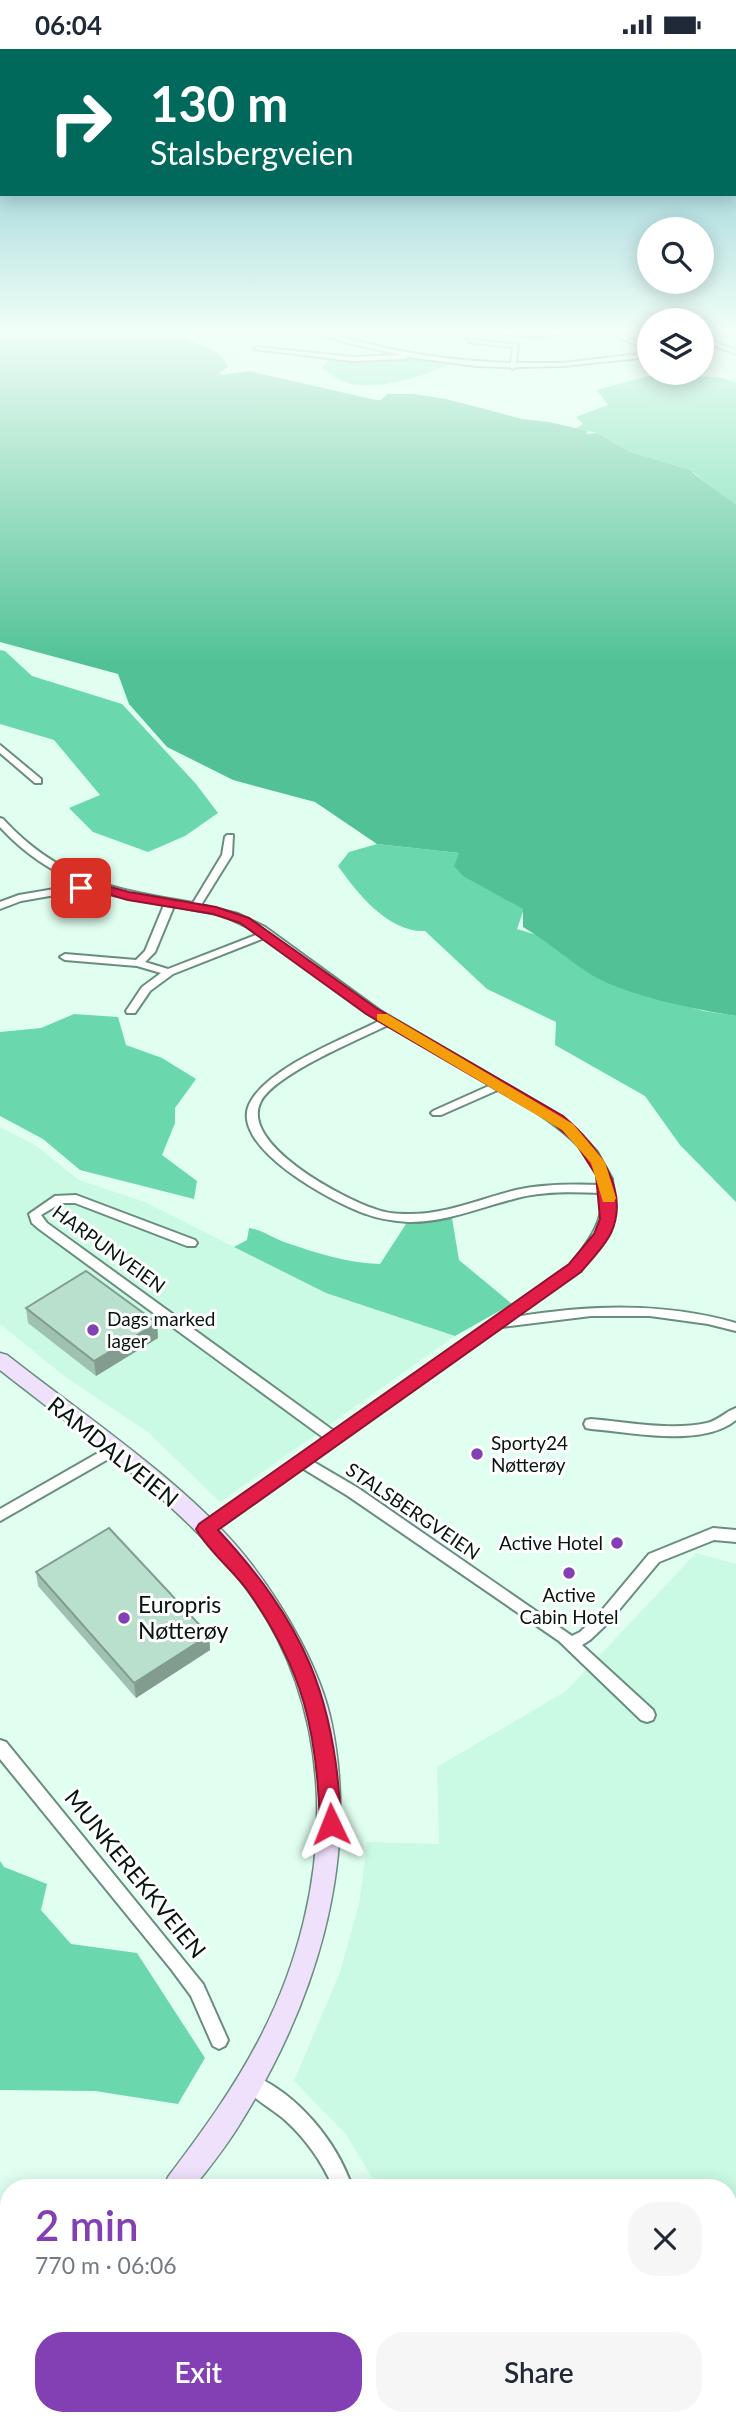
<!DOCTYPE html>
<html lang="en">
<head>
<meta charset="utf-8">
<style>
	body { margin:0; font-family:Lato,sans-serif; background:#f6f6f7; color:#1f2937; height:100vh; display:flex; flex-direction:column; font-size:26px; white-space:nowrap }
	* { box-sizing:border-box; margin:0 }
	p { font-size:23px; color:#747a83 }
	.icon { flex:none; width:38px; height:38px; fill:none; stroke:currentColor; stroke-width:2; stroke-linecap:round; stroke-linejoin:round }
	.map { position:relative; flex:1; overflow:hidden }
	.side { position:absolute; left:0px; top:2130px; width:737px; height:247px; display:flex; flex-direction:column; background:#fff; border-radius:28px 28px 0 0; box-shadow:0 4px 18px #0003 }
	.side>* { flex:none }
	.banner { position:absolute; left:0px; top:0px; width:737px; height:147px; box-shadow:0 4px 18px #0003; background:#00695c; color:#fff; overflow:hidden }
	.fabs { position:absolute; left:637px; top:168px; display:grid; gap:14px }
	.fabs a { display:grid; place-items:center; width:77px; height:77px; border-radius:50%; background:#fff; box-shadow:0 4px 18px #0003; font-size:35px }
	.pin { position:absolute; display:grid; place-items:center; width:60px; height:60px; color:#fff; margin:-30px; border-radius:14px; box-shadow:0 4px 10px #0006 }
	.me { position:absolute; width:77px; margin:-38px; rotate:358deg; stroke-linejoin:round; filter:drop-shadow(0 0 5px #0008) }
	.turn { display:flex; align-items:center; gap:24px; height:147px; padding:0 35px; font-size:32px }
	.turn .icon { width:91px; height:91px; stroke-width:2.5 }
	.turn b { display:block; font-size:49px; line-height:60px }
	.round { display:grid; place-items:center; flex:none; width:74px; height:74px; border-radius:28px; background:#f6f6f7 }
	.summary { display:flex; align-items:center; justify-content:space-between; height:119px; padding:0 35px }
	h1 { font-size:42px; font-weight:600; line-height:52px; color:#8240b4 }
	.button { display:flex; gap:14px; margin-top:auto; padding:14px 35px }
	.button a { flex:1; height:80px; border-radius:28px; background:#8240b4; color:#fff; font-size:28px; font-weight:600; line-height:80px; text-align:center }
	.button a+a { background:#f6f6f7; color:#1f2937 }
	.status { display:flex; justify-content:space-between; align-items:center; height:49px; padding:0 35px; background:#fff; direction:ltr }
	.status svg { height:19px; fill:currentColor }
	.map>svg:first-child { display:block }
	.built { fill:#cafae3 }
	.green { fill:#79e1b6 }
	.forest { fill:#6ad8ac }
	.water { fill:#52c296 }
	.lines { fill:none; stroke-linecap:round; stroke-linejoin:round }
	.street-casing { stroke:#6a8e7d; stroke-width:4 }
	.secondary-casing { stroke:#6a8e7d; stroke-width:3 }
	.street { fill:#fff; fill-rule:evenodd }
	.secondary { fill:#efe0fc; fill-rule:evenodd }
	.wall { fill:#9fc1b0 }
	.shaded-wall { fill:#829d90 }
	.building { fill:#b9e0cd; stroke:#829d90; stroke-width:2 }
	.route { fill:#e11d48; stroke:#92132f; stroke-width:2 }
	.slow { fill:#f59e0b }
	.poi-dot { fill:#8240b4; stroke:#fff; stroke-width:2.5 }
	.labels { text-anchor:middle; stroke-width:6; stroke-linejoin:round; paint-order:stroke }
	.street-label { font-size:19px; fill:#07150f; stroke:#fff }
	.poi-label { font-size:19px; fill:#07150f; stroke:#fff; text-anchor:start }
	.near-street-label { font-size:23px; fill:#07150f; stroke:#fff }
	.near-poi-label { font-size:23px; fill:#07150f; stroke:#fff; text-anchor:start }
</style>
</head>
<body>
<div class="status"><b>06:04</b><svg viewBox="0 0 49 12"><path d="M0 12V9h3v3zM5 12V6h3v6zM10 12V3h3v9zM15 12V0h3v12zM26 1h20v11H26zM47 4h2v5h-2z"/></svg></div>
<div class="map">
<svg width="736" height="2375" viewBox="0 0 736 2375">
	<rect width="100%" height="100%" fill="#e0fff0"/>
	<path class="built" d="M0 1078 35 1096 79 1131 145 1153 326 1244 455 1287 220 1453 149 1384 64 1327 0 1275Z
		M696 1504 736 1515V2375H182L192 2368H728V2138H378L345 2084 294 2032 340 1923 359 1855 367 1793 439 1795 437 1718 566 1642Z
		M22 2368H116L121 2375H13Z"/>
	<path class="green" d="M330 309H408L450 315C422 328 375 343 344 333 337 331 329 323 322 319Z"/>
	<path class="forest" d="M649 327 719 328 736 334V457L694 424 630 403 597 384 576 379 583 375 576 368 608 356 597 341Z
		M0 601 5 602 32 627 122 655 196 735 218 764 185 787 148 803 93 783 69 759 100 746 54 691 0 675Z
		M377 795 459 804 464 828 524 860 517 880 537 886 567 907 641 945 704 962 736 967V1153L680 1096 645 1047 555 996 556 973 487 940 425 882C389 884 357 844 338 817L349 803Z
		M74 965 118 968 126 996 162 1009 196 1030 175 1059V1074L162 1106 197 1132 194 1150 80 1121 43 1090 0 1067V983L41 979Z
		M452 1169 459 1211 512 1255 455 1287 326 1244 234 1198 247 1191 249 1179C263 1181 271 1188 284 1193 316 1204 347 1214 380 1215L406 1175Z
		M0 1812 4 1818 47 1835 41 1861 71 1895 137 1904 205 2009 178 2055 95 2042 0 2041Z
		M9 2317V2368H22L13 2375H0V2322Z"/>
	<path class="water" d="M0 280H177C182 284 186 290 191 292 206 299 221 300 228 318L219 324 223 326 249 322 376 351H381L387 345H414L446 350 522 370 549 373 588 382 586 385 597 384 630 403 689 421 736 456V967C697 961 623 946 590 925 567 910 547 892 523 878V860L464 828 454 817 459 804 377 795 315 753 233 731 167 698 129 655 118 625 0 593Z"/>
	<g class="lines">
		<g class="street-casing">
			<path id="street" d="M306 280H316C380 301 443 312 511 314L513 298 469 293 467 290 518 296 516 314H563L649 304V308L563 317 516 318 513 320 510 318 477 317 408 308 405 310 352 312 254 300 257 298 352 308 401 306 348 294Z
				M461 280 537 284 598 280 537 288Z
				M601 280H609L649 298V302Z
				M702 288 736 301V305L702 292Z
				M0 696 41 730V734H35L0 704Z
				M0 769 3 770C59 831 115 841 193 854L222 806 225 788 227 786H233L232 806 201 856 238 865 265 878 382 963 550 1061 576 1081 597 1103 612 1130 615 1157 606 1186 579 1222 515 1268C590 1256 662 1253 736 1274V1282L708 1275 650 1267H591L501 1278 312 1412 358 1439 572 1587 580 1583 598 1566 649 1505 713 1479 736 1481V1493L714 1491 659 1513 608 1574 590 1591 582 1596 653 1661 655 1666 653 1671 647 1673 641 1671 559 1592 348 1447 302 1419 211 1484 206 1486 201 1484 199 1480 201 1476 324 1389 39 1180 32 1174 29 1165 55 1147 76 1146 195 1191 197 1194 195 1197H187L75 1154H61L41 1166 47 1174 334 1382 571 1216C587 1194 605 1173 602 1144 573 1143 544 1142 517 1149 481 1158 445 1174 408 1173 394 1172 379 1170 366 1165 334 1154 224 1096 251 1052 271 1017 344 990 381 971L357 956 267 888 173 925 150 942 135 964H127L126 962 142 938 161 924 137 917 65 911 60 908 65 905 136 911 145 902 164 856 95 839 21 852 0 860V853L19 846 84 835C51 823 24 804 0 778ZM174 857 222 866 261 884 168 920 145 913 155 903ZM388 976 491 1036 433 1062 431 1064 433 1066H441L500 1040C531 1059 596 1097 601 1136 572 1135 544 1135 516 1141 480 1150 445 1166 407 1165 397 1165 385 1164 375 1160 344 1150 238 1095 261 1052 277 1024 358 991 388 976Z
				M736 1359V1371C702 1399 631 1383 591 1380L586 1379 584 1375 586 1371 591 1370C628 1373 670 1382 707 1374 719 1371 725 1363 736 1359Z
				M112 1396 117 1397 119 1401 117 1405 0 1472V1460Z
				M0 1691 6 1693 203 1935 228 1991 225 1997 219 2000 213 1997 191 1947 171 1920 0 1710Z
				M252 2026C297 2044 337 2093 352 2138H333C322 2113 306 2090 285 2071 274 2061 248 2047 243 2035L246 2029Z"/>
		</g>
		<g class="secondary-casing">
			<path id="secondary" d="M0 1304 7 1306C84 1367 193 1438 252 1516 285 1559 322 1623 332 1676 360 1817 313 1959 238 2078 225 2099 209 2119 194 2138H164L168 2128C202 2083 235 2038 261 1987 336 1841 344 1657 235 1525 169 1445 81 1385 0 1321Z
				M9 2274V2305L0 2308V2277Z"/>
		</g>
		<use href="#street" class="street"/>
		<use href="#secondary" class="secondary"/>
	</g>
	<path class="wall" d="M26 1259 157 1274 158 1289 96 1327 28 1274Z
		M36 1523 209 1586 210 1601 136 1649 38 1537Z"/>
	<path class="shaded-wall" d="M157 1274 158 1289 96 1327 94 1312Z
		M209 1586 210 1601 136 1649 134 1634Z"/>
	<path class="building" d="M86 1222 157 1274 94 1312 26 1259Z
		M109 1479 209 1586 134 1634 36 1523Z"/>
	<linearGradient id="sky" x2="0" y2="1"><stop stop-color="#6cbac7"/><stop offset="0.46" stop-color="#f1fff8"/><stop offset="1" stop-color="#f1fff8" stop-opacity="0"/></linearGradient>
	<rect width="736" height="613" fill="url(#sky)"/>
	<path class="route" d="M92 833 129 843 216 858 249 869 376 959 563 1067C596 1095 631 1140 611 1184 604 1198 591 1211 581 1223L218 1481C304 1574 336 1648 341 1775L338 1782 331 1784 323 1782 320 1775C317 1681 303 1620 248 1542 233 1521 209 1503 196 1480L199 1475 569 1215 594 1185 600 1170 596 1126 575 1093 553 1074 366 965 240 874 213 865 128 851 92 841 81 843 75 839Z"/>
	<path class="slow" d="M377 965H387L573 1075 605 1113 616 1149 614 1153H603L591 1114 562 1081 377 971Z"/>
	<g class="poi-dot">
		<circle cx="93" cy="1281" r="7"/>
		<circle cx="477" cy="1405" r="7"/>
		<circle cx="617" cy="1494" r="7"/>
		<circle cx="569" cy="1524" r="7"/>
		<circle cx="124" cy="1569" r="7"/>
	</g>
	<g class="labels">
		<g class="street-label">
			<text transform="translate(109 1200) rotate(36)" y="7">HARPUNVEIEN</text>
			<text transform="translate(413 1462) rotate(34)" y="7">STALSBERGVEIEN</text>
		</g>
		<g class="poi-label">
			<text x="107" y="1277">Dags marked<tspan x="107" dy="22">lager</tspan></text>
			<text x="491" y="1401">Sporty24<tspan x="491" dy="22">Nøtterøy</tspan></text>
			<text x="603" y="1501" text-anchor="end">Active Hotel</text>
			<text x="569" y="1553" text-anchor="middle">Active<tspan x="569" dy="22">Cabin Hotel</tspan></text>
		</g>
		<g class="near-street-label">
			<text transform="translate(113 1403) rotate(39)" y="8">RAMDALVEIEN</text>
			<text transform="translate(135 1825) rotate(51)" y="8">MUNKEREKKVEIEN</text>
		</g>
		<g class="near-poi-label">
			<text x="138" y="1564">Europris<tspan x="138" dy="26">Nøtterøy</tspan></text>
		</g>
	</g>
</svg>
<div class="fabs">
<a><svg class="icon" aria-label="search" viewBox="0 0 24 24"><circle cx="10" cy="10" r="6"/><path d="M15 15l6 6"/></svg></a>
<a><svg class="icon" aria-label="layers" viewBox="0 0 24 24"><path d="M12 4l9 5-9 5-9-5zM3 14l9 5 9-5"/></svg></a>
</div>
<div class="pin" style="left:81px;top:839px;background:#d93025"><svg class="icon" aria-label="arrive" viewBox="0 0 24 24"><path d="M6 21V4h12l-3 4 3 4H6"/></svg></div>
<svg class="me" style="left:331px;top:1775px" viewBox="-20 -20 40 40"><path d="M0-17L14 15 0 8-14 15z" fill="#e11d48" stroke="#fff" stroke-width="4"/></svg>
<div class="banner">
<div class="turn"><svg class="icon" aria-label="right" viewBox="0 0 24 24"><path d="M7 20v-9h11M14 6l5 5-5 5"/></svg><div><b>130 m</b>Stalsbergveien</div></div>
</div>
<section class="side">
<div class="summary"><div><h1>2 min</h1><p>770 m · 06:06</p></div><a class="round"><svg class="icon" aria-label="close" viewBox="0 0 24 24"><path d="M6 6l12 12M18 6L6 18"/></svg></a></div>
<div class="button"><a>Exit</a><a>Share</a></div>
</section>
</div>
</body>
</html>
